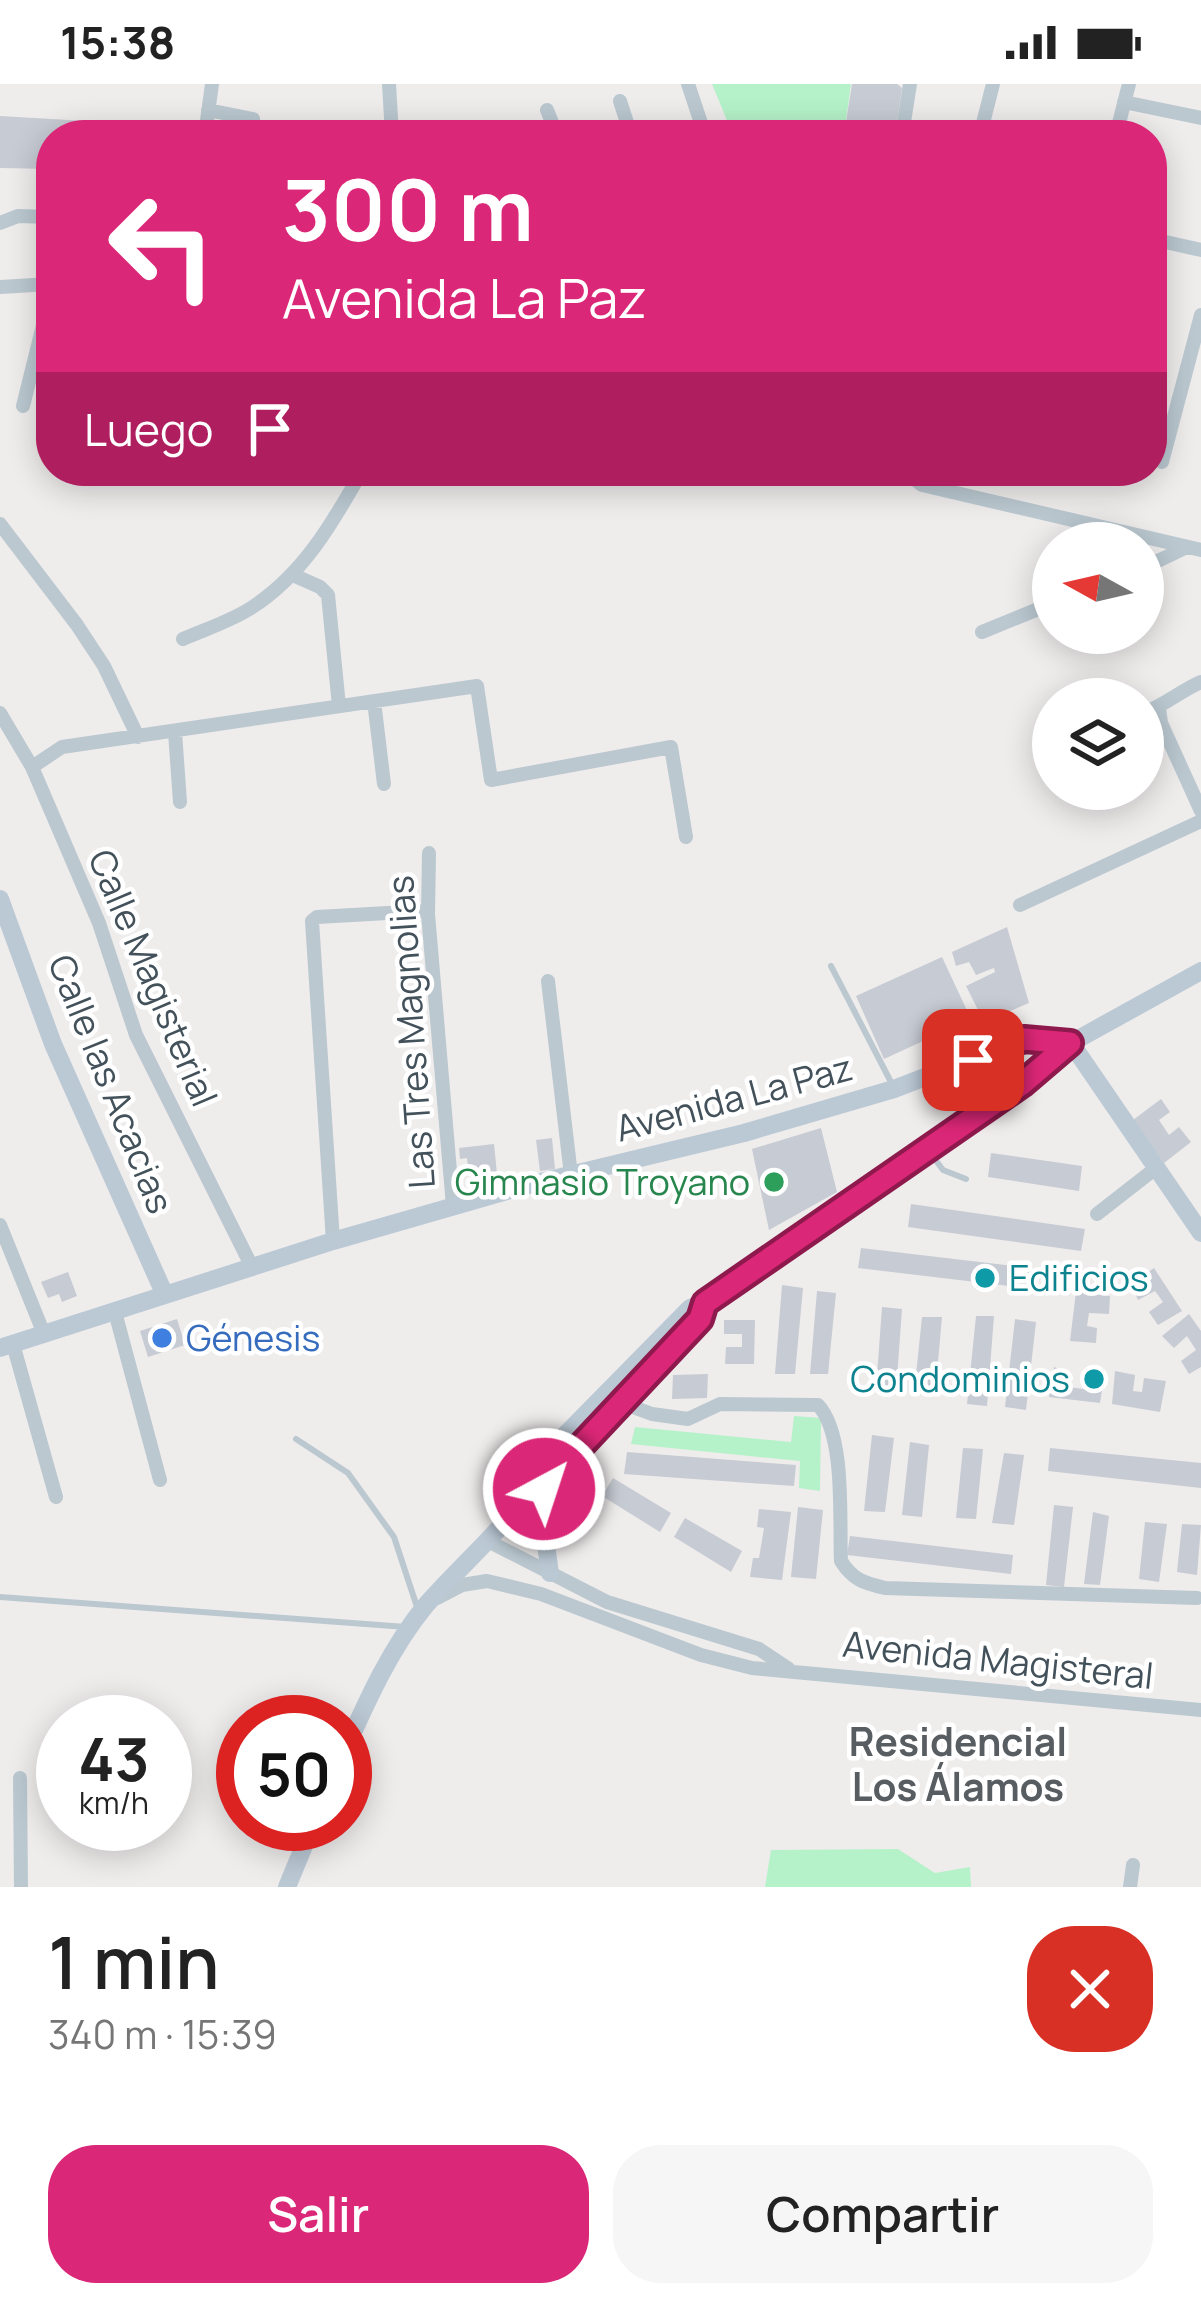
<!DOCTYPE html>
<html lang="es">
<head>
<meta charset="utf-8">
<style>
	body { margin:0; font-family:Manrope,sans-serif; background:#f6f6f6; color:#222; height:100vh; display:flex; flex-direction:column; font-size:45px; white-space:nowrap }
	* { box-sizing:border-box; margin:0 }
	p { font-size:39px; color:#767676 }
	.icon { flex:none; width:66px; height:66px; fill:none; stroke:currentColor; stroke-width:2; stroke-linecap:round; stroke-linejoin:round }
	.map { position:relative; height:1803px; overflow:hidden }
	.panel { display:flex; flex-direction:column; background:#fff; flex:1 }
	.panel>* { flex:none }
	.hud { position:absolute; left:36px; top:36px; width:1131px; height:366px; border-radius:48px; box-shadow:0 6px 30px #0003; background:#db2777; color:#fff; overflow:hidden }
	.needle { width:78px; rotate:278deg }
	.controls { position:absolute; left:1032px; top:438px; display:grid; gap:24px }
	.controls a { display:grid; place-items:center; width:132px; height:132px; border-radius:50%; background:#fff; box-shadow:0 6px 30px #0003; font-size:60px }
	.speed { position:absolute; left:36px; top:1611px; display:flex; gap:24px; font-size:60px; font-weight:700; text-align:center }
	.speed>* { display:grid; place-content:center; width:156px; height:156px; border-radius:50%; background:#fff; box-shadow:0 6px 30px #0003; line-height:1 }
	.speed small { font-size:30px; font-weight:400 }
	.speed .limit { border:18px solid #d22; background:#fff; color:#111 }
	.pin { position:absolute; display:grid; place-items:center; width:102px; height:102px; color:#fff; margin:-51px; border-radius:24px; box-shadow:0 6px 18px #0006 }
	.me { position:absolute; width:132px; margin:-66px; rotate:40deg; stroke-linejoin:round; filter:drop-shadow(0 0 9px #0008) }
	.turn { display:flex; align-items:center; gap:42px; height:252px; padding:0 48px; font-size:54px }
	.turn .icon { width:156px; height:156px; stroke-width:2.5 }
	.turn b { display:block; font-size:84px; line-height:102px }
	.then { display:flex; align-items:center; height:114px; padding:0 48px; background:#0003; gap:24px; font-size:45px }
	.round { display:grid; place-items:center; flex:none; width:126px; height:126px; border-radius:48px; background:#f6f6f6 }
	.overview { display:flex; align-items:center; justify-content:space-between; height:204px; padding:0 48px }
	h1 { font-size:72px; font-weight:600; line-height:90px }
	.primary-button { display:flex; gap:24px; margin-top:auto; padding:24px 48px }
	.primary-button a { flex:1; height:138px; border-radius:48px; background:#db2777; color:#fff; font-size:48px; font-weight:600; line-height:138px; text-align:center }
	.primary-button a+a { background:#f6f6f6; color:#222 }
	.status { display:flex; justify-content:space-between; align-items:center; height:84px; padding:0 60px; background:#fff; direction:ltr }
	.status svg { height:33px; fill:currentColor }
	.map>svg:first-child { display:block }
	.green { fill:#b5f2c9 }
	.building { fill:#c7cbd3 }
	.lines { fill:none; stroke-linecap:round; stroke-linejoin:round }
	.lane { stroke:#bbc8d0; stroke-width:6 }
	.street { stroke:#bbc8d0; stroke-width:14 }
	.secondary { stroke:#bbc9d5; stroke-width:18 }
	.route-casing { stroke:#8e194d; stroke-width:30 }
	.route { stroke:#db2777; stroke-width:21 }
	.leisure-dot { fill:#2e9e5b; stroke:#fff; stroke-width:4.5 }
	.culture-dot { fill:#0f9aa8; stroke:#fff; stroke-width:4.5 }
	.shop-dot { fill:#3f7fe0; stroke:#fff; stroke-width:4.5 }
	.labels { text-anchor:middle; stroke-width:9; stroke-linejoin:round; paint-order:stroke }
	.street-label { font-size:36px; fill:#43515b; stroke:#fff }
	.leisure-label { font-size:36px; fill:#27864d; stroke:#fff; text-anchor:end }
	.culture-label { font-size:36px; fill:#0d838f; stroke:#fff; text-anchor:start }
	.shop-label { font-size:36px; fill:#366cbe; stroke:#fff; text-anchor:start }
	.neighbourhood-label { font-size:39px; font-weight:bold; fill:#585d62; stroke:#fff }
</style>
</head>
<body>
<div class="status"><b>15:38</b><svg viewBox="0 0 49 12"><path d="M0 12V9h3v3zM5 12V6h3v6zM10 12V3h3v9zM15 12V0h3v12zM26 1h20v11H26zM47 4h2v5h-2z"/></svg></div>
<div class="map">
<svg width="1201" height="1803" viewBox="0 0 1201 1803">
	<rect width="100%" height="100%" fill="#efecec"/>
	<path class="green" d="M712 0H851L844 51H733Z
		M794 1332 821 1334 820 1407 799 1404 800 1377 631 1360 635 1343 791 1358Z
		M898 1765 935 1789 970 1783 971 1803H765L771 1766Z"/>
	<path class="building" d="M852 0H897L902 4 895 51H844Z
		M0 32 86 37 85 51H51V85L0 84Z
		M1007 843 1029 919 984 938 966 902 995 888 994 884 976 891 969 878 956 882 952 868Z
		M942 873 971 935 884 975 856 912Z
		M1161 1015 1170 1028 1159 1036 1169 1051 1179 1043 1191 1058 1164 1079 1133 1036Z
		M821 1044 837 1108 769 1146 752 1065Z
		M552 1054 555 1085 540 1087 536 1056Z
		M494 1060 497 1090 475 1092 474 1082 468 1083 467 1074 460 1075 459 1064Z
		M991 1069 1082 1082 1079 1107 988 1093Z
		M911 1120 1085 1145 1081 1167 908 1143Z
		M861 1164 1030 1184 1026 1204 858 1184Z
		M1154 1184 1182 1227 1158 1241 1149 1228 1163 1218 1155 1207 1138 1216 1131 1200Z
		M68 1188 77 1212 62 1218 59 1210 48 1214 41 1198Z
		M782 1201 803 1204 795 1290H775Z
		M817 1207 836 1209 828 1290H810Z
		M1076 1208 1110 1212 1109 1230 1089 1229 1087 1242 1097 1244 1096 1259 1070 1257Z
		M882 1223 902 1225 896 1308 876 1305Z
		M1189 1230 1201 1247V1283L1189 1290 1181 1277 1196 1266 1187 1252 1174 1264 1162 1252Z
		M976 1232H994L987 1322 967 1320Z
		M922 1233H942L935 1312 914 1310Z
		M177 1235 185 1261 148 1273 140 1247Z
		M1015 1235 1036 1238 1026 1326 1005 1323Z
		M724 1236H755L754 1280H725L726 1263H742V1250H724Z
		M1054 1283 1066 1287 1063 1302 1076 1304 1084 1305 1087 1288 1105 1287 1100 1319 1049 1313Z
		M1115 1287 1135 1291 1133 1307 1142 1308 1144 1294 1166 1297 1160 1328 1112 1320Z
		M708 1290 707 1314 672 1315 673 1291Z
		M872 1351 894 1354 885 1428 864 1427Z
		M910 1358 929 1361 922 1433 902 1431Z
		M963 1364 983 1365 976 1435 956 1434Z
		M1050 1364 1201 1379V1404L1048 1387Z
		M627 1368 796 1381 794 1402 624 1390Z
		M1004 1369 1024 1371 1014 1441 992 1439Z
		M613 1394 671 1429 660 1448 602 1412Z
		M1054 1421 1073 1423 1064 1503 1046 1501Z
		M798 1423 823 1426 816 1495 791 1493Z
		M759 1425 791 1428 782 1496 750 1493 753 1474H759L764 1444 757 1443Z
		M1093 1428 1109 1432 1100 1501 1084 1500Z
		M685 1434 742 1467 731 1488 674 1453Z
		M1145 1438 1167 1440 1159 1498 1139 1495Z
		M1182 1440 1201 1441 1197 1491 1177 1488Z
		M850 1452 1013 1471 1011 1490 847 1471Z"/>
	<g class="lines">
		<path class="lane" d="M831 882 893 1002
			M931 1070 943 1086 966 1095
			M296 1355 348 1389 394 1453 418 1526
			M0 1513 406 1543"/>
		<path class="street" d="M389 0 392 51
			M688 0 705 51
			M620 17 631 51
			M1124 18 1201 34
			M208 26 253 35 254 51
			M547 26 557 51
			M205 51 212 0
			M902 51 910 0
			M980 51 993 0
			M1116 51 1129 0
			M0 139 18 132 51 133
			M1152 155 1201 166
			M0 203 51 200
			M23 322 51 209
			M1162 378 1201 231
			M864 387 907 389 922 401 1201 466
			M0 440 77 541 104 582 138 653
			M1143 484 1187 463
			M293 491 320 503 328 511 339 622
			M982 548 1053 519
			M183 555C206 545 231 537 251 524 303 491 333 438 362 387
			M374 617 384 700
			M1159 624 1161 639 1201 727
			M0 629 32 683 99 839 136 951 251 1181
			M1143 629C1164 622 1180 607 1201 598
			M175 648 180 718
			M1047 672 1053 670
			M32 683 62 663 477 602 491 696 671 663 686 753
			M429 769 428 830 453 1122
			M1020 821 1201 737
			M548 897 571 1091
			M1097 1130 1156 1084
			M0 1141 44 1250
			M333 1157 312 837 317 833 423 827 428 830
			M115 1228 160 1396
			M13 1260 56 1413
			M622 1319 652 1330 688 1335 720 1320 818 1321C846 1351 839 1436 841 1477 853 1496 864 1499 885 1504L1197 1514
			M488 1457 607 1518 759 1565 789 1585
			M437 1514 462 1501 487 1497 541 1510 701 1571 752 1584 1201 1626
			M20 1694 21 1803
			M1130 1803 1133 1781"/>
		<path class="secondary" d="M0 815 53 960 164 1209
			M1071 959 1201 1149
			M0 1264 333 1157 524 1102 744 1049 894 1005 1024 955 1071 959
			M559 1370 578 1365 700 1235 705 1219
			M547 1387 542 1433 550 1489
			M345 1666C367 1617 391 1563 426 1521 465 1476 547 1406 565 1351L690 1224 705 1219 1022 1001 1071 959 1201 887
			M287 1803 313 1740"/>
	</g>
	<g class="lines">
		<g class="route-casing">
			<path id="route" d="M544 1405 547 1384 559 1370 578 1365 700 1235 705 1219 1022 1000 1070 959 1024 955 973 976"/>
		</g>
		<use href="#route" class="route"/>
	</g>
	<circle class="leisure-dot" cx="774" cy="1098" r="12"/>
	<g class="culture-dot">
		<circle cx="985" cy="1194" r="12"/>
		<circle cx="1094" cy="1295" r="12"/>
	</g>
	<circle class="shop-dot" cx="162" cy="1254" r="12"/>
	<g class="labels">
		<g class="street-label">
			<text transform="translate(153 894) rotate(67)" y="13">Calle Magisterial</text>
			<text transform="translate(411 948) rotate(-94)" y="13">Las Tres Magnolias</text>
			<text transform="translate(111 1000) rotate(68)" y="13">Calle las Acacias</text>
			<text transform="translate(734 1014) rotate(-15)" y="13">Avenida La Paz</text>
			<text transform="translate(998 1576) rotate(6)" y="13">Avenida Magisteral</text>
		</g>
		<g class="leisure-label">
			<text x="750" y="1111">Gimnasio Troyano</text>
		</g>
		<g class="culture-label">
			<text x="1009" y="1207">Edificios</text>
			<text x="1070" y="1308" text-anchor="end">Condominios</text>
		</g>
		<g class="shop-label">
			<text x="186" y="1267">Génesis</text>
		</g>
		<g class="neighbourhood-label">
			<text x="958" y="1672">Residencial<tspan x="958" dy="45">Los Álamos</tspan></text>
		</g>
	</g>
</svg>
<div class="controls">
<a><svg class="needle" viewBox="-14 -14 28 28"><path d="M0-13l5 13h-10z" fill="#e53935"/><path d="M0 13l5-13h-10z" fill="#767676"/></svg></a>
<a><svg class="icon" aria-label="layers" viewBox="0 0 24 24"><path d="M12 4l9 5-9 5-9-5zM3 14l9 5 9-5"/></svg></a>
</div>
<div class="speed"><div>43<small>km/h</small></div><div class="limit">50</div></div>
<div class="pin" style="left:973px;top:976px;background:#d93025"><svg class="icon" aria-label="arrive" viewBox="0 0 24 24"><path d="M6 21V4h12l-3 4 3 4H6"/></svg></div>
<svg class="me" style="left:544px;top:1405px" viewBox="-20 -20 40 40"><circle r="17" fill="#db2777" stroke="#fff" stroke-width="3"/><path d="M0-11L8 9 0 5-8 9z" fill="#fff"/></svg>
<div class="hud">
<div class="turn"><svg class="icon" aria-label="left" viewBox="0 0 24 24"><path d="M17 20v-9H6M10 6l-5 5 5 5"/></svg><div><b>300 m</b>Avenida La Paz</div></div>
<div class="then">Luego<svg class="icon" aria-label="arrive" viewBox="0 0 24 24"><path d="M6 21V4h12l-3 4 3 4H6"/></svg></div>
</div>
</div>
<section class="panel">
<div class="overview"><div><h1>1 min</h1><p>340 m · 15:39</p></div><a class="round" style="background:#d93025;color:#fff"><svg class="icon" aria-label="close" viewBox="0 0 24 24"><path d="M6 6l12 12M18 6L6 18"/></svg></a></div>
<div class="primary-button"><a>Salir</a><a>Compartir</a></div>
</section>
</body>
</html>
